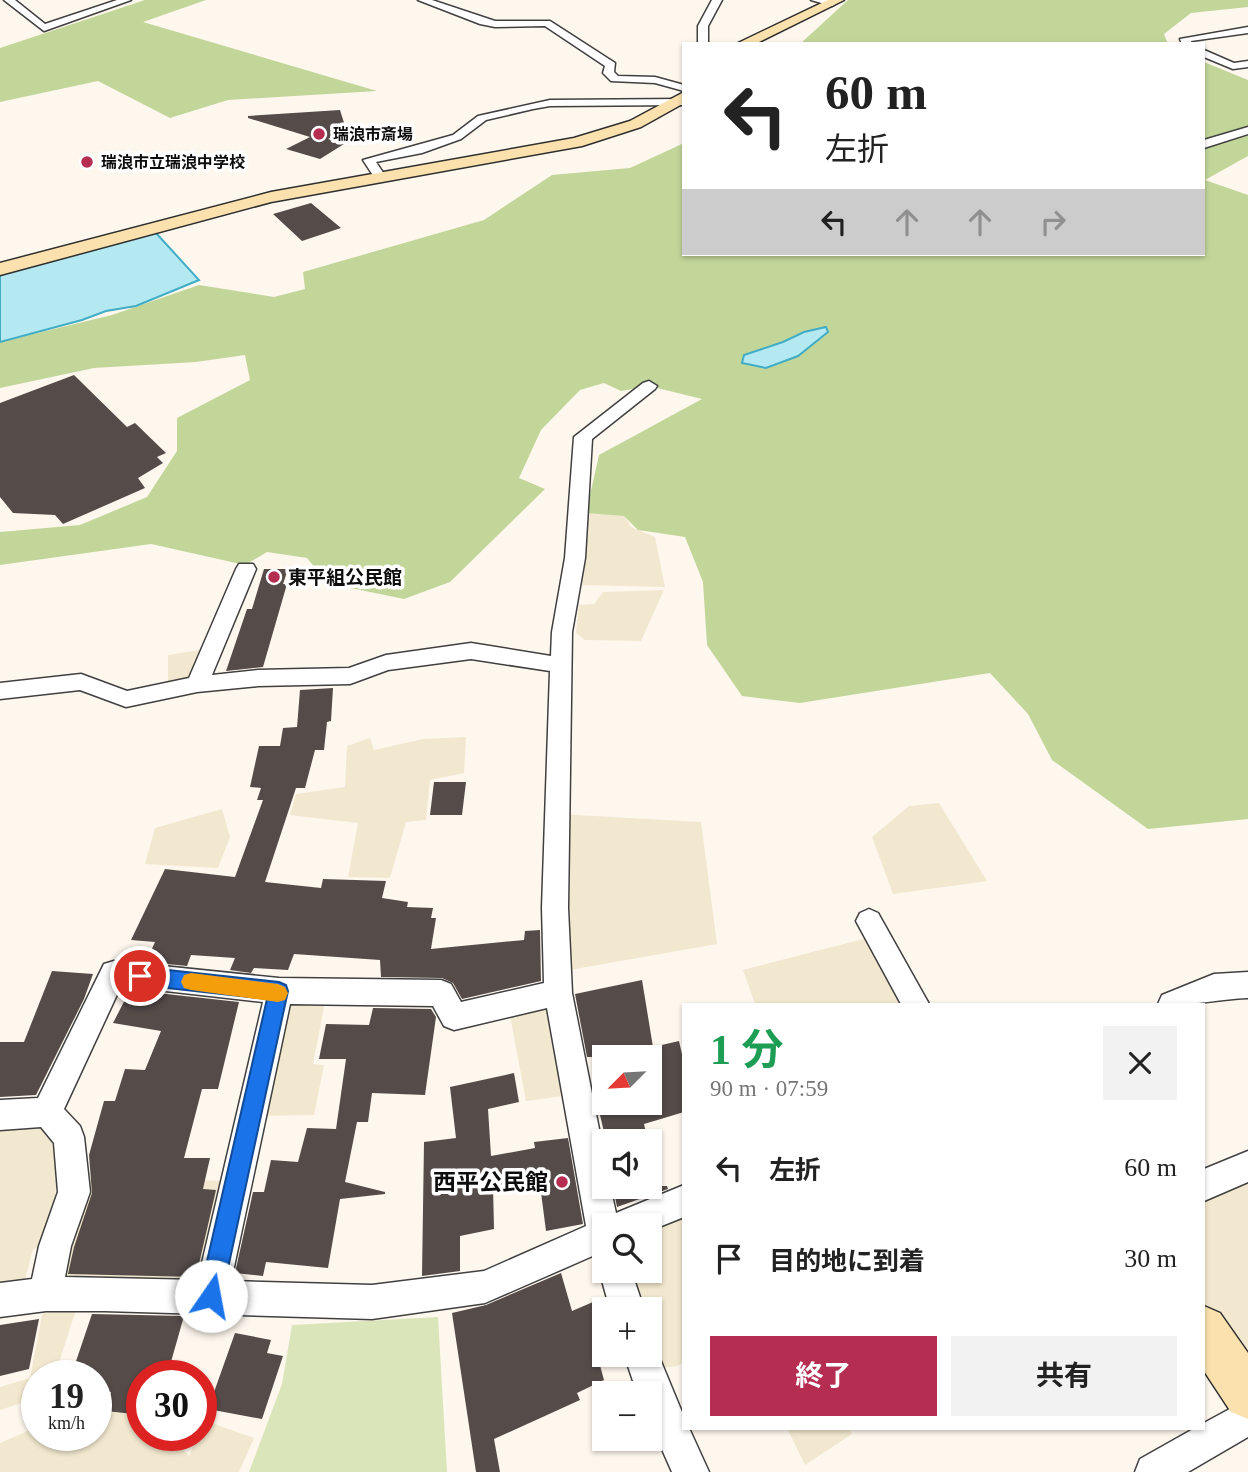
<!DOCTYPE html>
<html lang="ja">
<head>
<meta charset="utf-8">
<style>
	body { margin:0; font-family:"Times New Roman","Noto Sans JP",serif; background:#f2f2f2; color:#222; height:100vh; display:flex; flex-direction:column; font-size:26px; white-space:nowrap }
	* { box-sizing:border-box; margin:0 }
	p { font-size:23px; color:#767676 }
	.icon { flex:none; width:38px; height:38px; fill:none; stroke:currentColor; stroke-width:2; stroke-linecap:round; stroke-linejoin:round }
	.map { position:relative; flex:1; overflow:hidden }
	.sheet { position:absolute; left:682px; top:1003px; width:523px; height:427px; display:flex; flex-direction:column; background:#fff; border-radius:0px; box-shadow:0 2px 5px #0004 }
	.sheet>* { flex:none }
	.top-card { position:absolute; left:682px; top:42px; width:523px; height:214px; border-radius:0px; box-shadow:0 2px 5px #0004; background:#fff; color:#222; overflow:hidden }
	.needle { width:46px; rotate:246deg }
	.fabs { position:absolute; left:592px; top:1045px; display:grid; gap:14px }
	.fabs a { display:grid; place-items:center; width:70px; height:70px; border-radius:0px; background:#fff; box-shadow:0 2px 5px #0004; font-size:35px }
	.speed { position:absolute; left:21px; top:1360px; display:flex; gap:14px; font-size:35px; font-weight:700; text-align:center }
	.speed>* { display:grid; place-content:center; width:91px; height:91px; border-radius:50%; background:#fff; box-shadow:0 2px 5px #0004; line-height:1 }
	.speed small { font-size:18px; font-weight:400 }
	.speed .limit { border:10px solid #d22; background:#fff; color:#111 }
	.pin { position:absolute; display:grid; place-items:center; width:60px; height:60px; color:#fff; margin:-30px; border:4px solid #fff; border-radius:50%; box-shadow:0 2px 7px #0007 }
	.me { position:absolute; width:77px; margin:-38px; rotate:12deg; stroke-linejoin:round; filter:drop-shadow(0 0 5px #0008) }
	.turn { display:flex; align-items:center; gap:24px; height:147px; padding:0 28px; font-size:32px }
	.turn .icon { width:91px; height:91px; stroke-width:2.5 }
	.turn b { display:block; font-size:49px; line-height:60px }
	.lanes { display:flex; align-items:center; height:66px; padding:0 28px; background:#0003; justify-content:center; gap:35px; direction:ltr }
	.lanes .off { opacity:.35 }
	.round { display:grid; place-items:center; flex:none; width:74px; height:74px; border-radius:0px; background:#f2f2f2 }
	.head { display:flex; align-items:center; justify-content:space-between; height:119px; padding:0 28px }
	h1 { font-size:42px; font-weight:700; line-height:52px; color:#1e9e55 }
	.cta { display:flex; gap:14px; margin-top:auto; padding:14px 28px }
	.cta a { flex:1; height:80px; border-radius:0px; background:#b52d50; color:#fff; font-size:28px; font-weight:700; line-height:80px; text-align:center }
	.cta a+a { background:#f2f2f2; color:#222 }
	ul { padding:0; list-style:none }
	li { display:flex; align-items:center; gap:21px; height:91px; padding:0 28px }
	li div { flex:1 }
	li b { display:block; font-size:26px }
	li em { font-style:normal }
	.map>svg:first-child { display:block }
	.farmland { fill:#f2e8cf }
	.green { fill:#dae6ba }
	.forest { fill:#c2d69a }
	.water { fill:#b5e9f2; stroke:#41adc5; stroke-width:2 }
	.building { fill:#554c4a }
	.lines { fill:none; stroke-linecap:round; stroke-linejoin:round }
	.street-casing { stroke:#404040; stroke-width:3 }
	.secondary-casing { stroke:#2f2f2f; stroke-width:3 }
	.street { fill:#fff; fill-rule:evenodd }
	.secondary { fill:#fae1ad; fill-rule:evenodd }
	.route { fill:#1a73e8; stroke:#114b97; stroke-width:2 }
	.slow { fill:#f59e0b }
	.poi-dot { fill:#b52d50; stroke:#fff; stroke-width:2.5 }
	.labels { text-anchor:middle; stroke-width:7; stroke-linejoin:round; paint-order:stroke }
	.far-poi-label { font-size:16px; font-weight:bold; fill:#0d0d0d; stroke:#fff; text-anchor:start }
	.poi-label { font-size:19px; font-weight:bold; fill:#0d0d0d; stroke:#fff; text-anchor:start }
	.near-poi-label { font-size:23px; font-weight:bold; fill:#0d0d0d; stroke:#fff; text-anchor:end }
</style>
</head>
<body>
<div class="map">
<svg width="1248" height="1472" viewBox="0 0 1248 1472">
	<rect width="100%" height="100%" fill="#fef7ee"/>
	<path class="farmland" d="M586 513 624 515 631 527 655 537 665 587 580 585Z
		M664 590 641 641 585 640 576 633 579 605 594 604 603 592Z
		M212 648 197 684 168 690V655Z
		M466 737 464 773 430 780 426 820 406 822 390 878 348 877 358 823 290 815 296 794 345 787 347 746 370 738 374 750 423 739Z
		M939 803 987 881 893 894 872 837 909 806Z
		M222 809 230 837 218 868 145 864 155 828Z
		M559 814 701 822 717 944 558 972Z
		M867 938 907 1004H755L743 970Z
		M327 992 313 1064 324 1065 314 1115 251 1116 274 995Z
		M558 993 577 1094 526 1101 508 1005Z
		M35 1125 49 1136 55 1151 56 1187 47 1247 33 1249 25 1280 0 1285V1129Z
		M1248 1166V1395L1204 1329V1185Z
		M78 1178 235 1181 205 1296 81 1294 55 1375 37 1376V1398L0 1410V1387L30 1378 46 1294Z
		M684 1201V1362L678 1366 646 1370 649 1354V1309H627L615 1271 649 1270V1225H626Z
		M106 1411 142 1415V1435H171L189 1456 198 1435H201L203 1420 254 1438 239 1472H0V1443L37 1427V1435H96V1413Z
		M787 1428H849L852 1434 805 1465Z"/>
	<path class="green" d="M438 1317 447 1472H249L282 1384 292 1325Z"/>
	<path class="forest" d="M145 0H206L143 22 377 91 228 100 170 118 98 81 0 102V48Z
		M848 0H1248V7L1191 13 1164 34 1168 44H800Z
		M1204 62 1248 80V156L1205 180 1248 195V819L1148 829 1052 760 1028 714 990 673 800 703 742 696 707 645 703 582 685 537 638 530 624 516 586 513 599 455 702 399 649 386 621 391 604 383 580 390 541 430 519 478 545 489 450 582 404 599 336 585 320 574 307 558 267 552 245 565 151 544 0 565V532L80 525 147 497 177 451V418L250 380 245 355 196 362 94 368 0 388V342L112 315 199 285 274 297 305 289 303 272 484 220 552 175 630 168 684 143V254H1204Z"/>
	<path class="water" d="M156 233 199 280 136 306 106 311 82 320 0 342V274Z
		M826 327 828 332 798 356 766 368 742 363 744 355 783 342 804 332Z"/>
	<path class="building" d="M340 110 346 129 328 139 344 144 320 159 286 149 310 137 248 118V116Z
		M311 203 341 228 302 241 273 214Z
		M74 375 127 427 135 423 166 453 157 457 163 463 138 478 145 488 63 524 55 515 13 513 0 497V403Z
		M264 569H288L283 584H287L263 667 226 671 247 609H252Z
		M333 688 331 721 327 722 324 750H315L305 788H296L265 882 321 888 323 879 386 881 382 898 408 902 407 907 433 908 431 918H436L431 949 524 940 525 931 540 930 541 981 462 999 453 983 442 978 381 977 380 960 294 954 288 970 254 968 251 973 230 970 235 958 191 955 187 966 146 962 155 942 131 940 165 869 235 877 263 800H257L261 788 250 787 259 746H280L283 728 297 727 300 690Z
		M434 782H466L462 815H430Z
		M52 971 93 974 84 999 36 1095 0 1097V1042H24Z
		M642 980 653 1047 679 1041 684 1063V1112L644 1124 648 1141H606L597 1102H649V1057H587L575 994Z
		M130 990 239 1002 218 1089H202L184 1158H210L203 1189 216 1190 196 1277 68 1274 74 1247 92 1193 89 1155 104 1101H115L125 1069 145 1070 161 1031 113 1023Z
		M373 1008 431 1009 436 1017 425 1095 372 1093 368 1122H357L345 1182 385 1192V1194L340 1199 328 1268 266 1262 263 1276 235 1273 253 1192H264L271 1160 298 1162 307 1128 336 1129 346 1059H319L326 1024 369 1025Z
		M514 1073 519 1102 488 1109 491 1156 535 1148 534 1142 568 1138 583 1224 546 1231 539 1177 493 1186 494 1229 460 1236V1271L422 1276 424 1142 456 1138 450 1087Z
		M613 1186H667L668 1189 617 1207Z
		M561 1273 572 1311 600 1299 604 1311V1331L592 1336 604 1380 577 1393 580 1400 494 1439 500 1472H476L452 1313 486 1305Z
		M92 1314 184 1316 167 1376H142V1415L106 1411 111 1392 96 1390V1376H71Z
		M39 1319 29 1369 0 1376V1325Z
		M235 1333 271 1340 267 1353 283 1356 262 1419 208 1409Z"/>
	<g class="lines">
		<g class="street-casing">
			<path id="street" d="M4 0H15L45 24 117 0H131L44 31Z
				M418 0H432L495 21H550L615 63 614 72 618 76 655 77 684 85V91L655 83 611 81 603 73 605 66 545 26 495 27 480 24Z
				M712 0H722L708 26V44H698V26Z
				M811 0H831L837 3 832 6Z
				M1248 27V33L1191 41 1192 44H1182L1180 39Z
				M1204 50 1234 63 1248 61V67L1233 69 1204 57Z
				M684 99V105L550 106 533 109 486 120 461 139 422 153 376 162 386 177 380 181 376 180 363 160 453 135 478 116 550 100Z
				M1248 127V134L1204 148V140Z
				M649 381 657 386 655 389 592 439 585 558 572 632 568 908 572 993 604 1154V1186H610L616 1213 684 1185V1217L649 1231V1225H604V1251L485 1303 372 1319 104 1311H46L0 1317V1283L32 1279 39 1246 58 1192 54 1143 41 1127 0 1130V1100L38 1098 104 964 114 961 279 978 441 980 451 984 461 1002 544 983 542 908 550 671 471 659 388 670 350 684 258 686 197 692 126 707 80 690 0 699V683L81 674 127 691 189 678 236 569 239 564H253L256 569 212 675 258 670 349 668 386 655 471 643 551 656 552 632 565 558 574 437 643 383ZM121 986 263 1002 198 1280 65 1277 71 1246 90 1192 84 1137 80 1126 64 1109ZM290 1004 433 1006 444 1026 454 1030 547 1008 586 1226 484 1271 372 1285 231 1281Z
				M869 909 878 913 929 1004H901L856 921 860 913Z
				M1248 972V998C1217 999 1189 1007 1158 1004L1162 995 1214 974Z
				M1248 1151V1182L1204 1201V1169Z
				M603 1258 604 1270H631L644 1309H610L599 1270Z
				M649 1340 653 1342 684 1417V1428H689L709 1472H672L649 1420V1393H637L624 1354H649Z
				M1248 1399V1437L1188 1472H1135L1140 1459 1195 1428H1204V1423Z"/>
		</g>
		<g class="secondary-casing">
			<path id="secondary" d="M828 0H844L755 44H736Z
				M684 92V103L641 127 582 146 271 202 0 275V263L271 192 574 138 630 121Z
				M1204 1306 1220 1313 1248 1353V1419L1231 1412 1204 1371Z"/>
		</g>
		<use href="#street" class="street"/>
		<use href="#secondary" class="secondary"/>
	</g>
	<path class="route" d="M140 967 279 982 286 985 288 991 222 1296 219 1305 211 1308 202 1305 199 1296 267 999 140 985 133 982 130 976 133 970Z"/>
	<path class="slow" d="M191 973 278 984 285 987 288 993 285 1000 278 1002 191 990 184 988 181 982 184 975Z"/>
	<g class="poi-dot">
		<circle cx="319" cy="134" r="7"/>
		<circle cx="87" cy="162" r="7"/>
		<circle cx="274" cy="577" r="7"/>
		<circle cx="562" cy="1182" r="7"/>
	</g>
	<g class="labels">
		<g class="far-poi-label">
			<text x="333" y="140">瑞浪市斎場</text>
			<text x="101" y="168">瑞浪市立瑞浪中学校</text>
		</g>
		<g class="poi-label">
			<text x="288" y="584">東平組公民館</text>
		</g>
		<g class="near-poi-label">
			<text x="548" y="1190">西平公民館</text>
		</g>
	</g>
</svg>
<div class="fabs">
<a><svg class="needle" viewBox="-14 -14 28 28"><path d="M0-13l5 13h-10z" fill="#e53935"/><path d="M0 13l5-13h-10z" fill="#767676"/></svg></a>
<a><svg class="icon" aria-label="sound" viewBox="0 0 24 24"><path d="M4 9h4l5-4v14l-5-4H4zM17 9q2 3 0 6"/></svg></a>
<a><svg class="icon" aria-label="search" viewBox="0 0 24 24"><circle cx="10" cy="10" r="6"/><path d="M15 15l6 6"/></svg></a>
<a>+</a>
<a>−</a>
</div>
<div class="speed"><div>19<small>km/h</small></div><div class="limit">30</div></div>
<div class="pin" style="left:140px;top:976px;background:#d93025"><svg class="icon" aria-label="arrive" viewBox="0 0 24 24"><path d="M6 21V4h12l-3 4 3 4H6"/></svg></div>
<svg class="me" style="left:211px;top:1296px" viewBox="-20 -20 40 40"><circle r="19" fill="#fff"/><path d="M0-13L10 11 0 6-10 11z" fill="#1a73e8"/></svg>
<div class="top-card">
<div class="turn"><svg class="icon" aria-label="left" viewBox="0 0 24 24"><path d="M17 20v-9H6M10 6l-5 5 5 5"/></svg><div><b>60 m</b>左折</div></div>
<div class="lanes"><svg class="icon" aria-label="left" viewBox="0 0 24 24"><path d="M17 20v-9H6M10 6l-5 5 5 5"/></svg><svg class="icon off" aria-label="ahead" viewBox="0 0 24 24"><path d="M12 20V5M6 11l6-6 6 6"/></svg><svg class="icon off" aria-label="ahead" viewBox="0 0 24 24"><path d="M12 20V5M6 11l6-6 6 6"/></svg><svg class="icon off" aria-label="right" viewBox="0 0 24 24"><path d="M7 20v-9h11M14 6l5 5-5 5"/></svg></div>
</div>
<section class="sheet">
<div class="head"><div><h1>1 分</h1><p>90 m · 07:59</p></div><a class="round"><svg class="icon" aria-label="close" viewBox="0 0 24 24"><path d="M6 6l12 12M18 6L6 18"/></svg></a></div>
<ul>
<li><svg class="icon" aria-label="left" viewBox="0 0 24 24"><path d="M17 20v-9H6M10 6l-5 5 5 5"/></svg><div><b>左折</b></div><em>60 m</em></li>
<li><svg class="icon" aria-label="arrive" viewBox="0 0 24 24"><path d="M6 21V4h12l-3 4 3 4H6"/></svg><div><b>目的地に到着</b></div><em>30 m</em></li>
</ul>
<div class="cta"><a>終了</a><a>共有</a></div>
</section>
</div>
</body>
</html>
